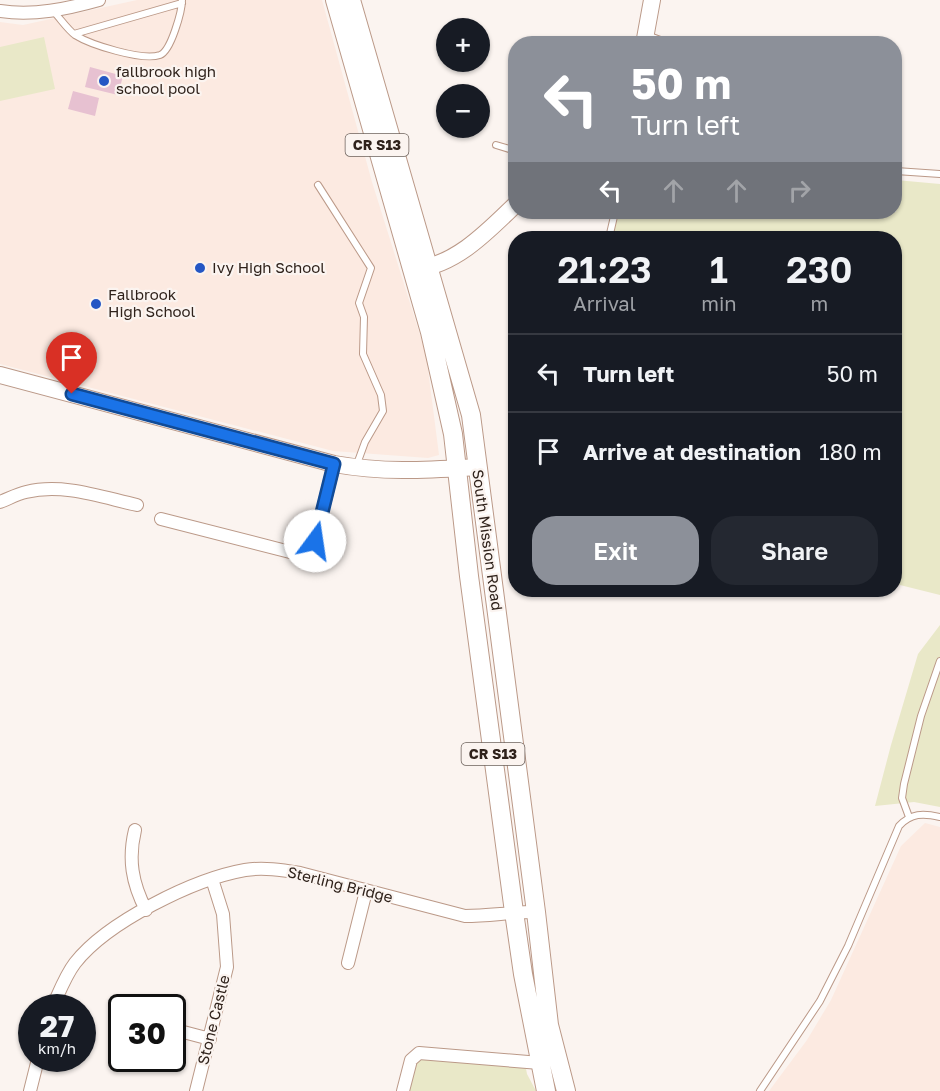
<!DOCTYPE html>
<html lang="en">
<head>
<meta charset="utf-8">
<style>
	body { margin:0; font-family:"Golos Text",sans-serif; background:#242831; color:#f1f3f6; height:100vh; display:flex; flex-direction:column; font-size:22px; white-space:nowrap }
	* { box-sizing:border-box; margin:0 }
	p { font-size:20px; color:#9ea1a6 }
	.icon { flex:none; width:33px; height:33px; fill:none; stroke:currentColor; stroke-width:2; stroke-linecap:round; stroke-linejoin:round }
	.map { position:relative; flex:1; overflow:hidden }
	.panel { position:absolute; left:508px; top:231px; width:394px; height:366px; display:flex; flex-direction:column; background:#171b24; border-radius:24px; box-shadow:0 2px 4px #0004 }
	.panel>* { flex:none }
	.hud { position:absolute; left:508px; top:36px; width:394px; height:183px; border-radius:24px; box-shadow:0 2px 4px #0004; background:#8c9099; color:#fff; overflow:hidden }
	.controls { position:absolute; left:436px; top:18px; display:grid; gap:12px }
	.controls a { display:grid; place-items:center; width:54px; height:54px; border-radius:50%; background:#171b24; box-shadow:0 2px 4px #0004; font-size:30px }
	.speed { position:absolute; left:18px; top:994px; display:flex; gap:12px; font-size:30px; font-weight:700; text-align:center }
	.speed>* { display:grid; place-content:center; width:78px; height:78px; border-radius:50%; background:#171b24; box-shadow:0 2px 4px #0004; line-height:1 }
	.speed small { font-size:15px; font-weight:400 }
	.speed .limit { border:3px solid #111; border-radius:9px; background:#fff; color:#111 }
	.pin { position:absolute; display:grid; place-items:center; width:51px; height:51px; color:#fff; margin:-62px -26px; border-radius:50% 50% 50% 0; rotate:-45deg; box-shadow:0 0 6px #0007 }
	.pin .icon { rotate:45deg }
	.me { position:absolute; width:66px; margin:-33px; rotate:14deg; stroke-linejoin:round; filter:drop-shadow(0 0 4px #0008) }
	.turn { display:flex; align-items:center; gap:21px; height:126px; padding:0 24px; font-size:27px }
	.turn .icon { width:78px; height:78px; stroke-width:2.5 }
	.turn b { display:block; font-size:42px; line-height:51px }
	.lanes { display:flex; align-items:center; height:57px; padding:0 24px; background:#0003; justify-content:center; gap:30px; direction:ltr }
	.lanes .off { opacity:.35 }
	.eta { display:flex; justify-content:space-evenly; align-items:center; height:102px; text-align:center }
	.eta b { font-size:36px; font-weight:600; line-height:42px }
	.primary-button { display:flex; gap:12px; margin-top:auto; padding:12px 24px }
	.primary-button a { flex:1; height:69px; border-radius:24px; background:#8c9099; color:#fff; font-size:24px; font-weight:600; line-height:69px; text-align:center }
	.primary-button a+a { background:#242831; color:#f1f3f6 }
	ul { padding:0; list-style:none }
	li { display:flex; align-items:center; gap:18px; height:78px; padding:0 24px; border-top:2px solid #363941 }
	li div { flex:1 }
	li b { display:block; font-size:22px }
	li em { font-style:normal }
	.map>svg:first-child { display:block }
	.built { fill:#fceae1 }
	.green { fill:#e9e8c8 }
	.water { fill:#e7c1d1 }
	.lines { fill:none; stroke-linecap:round; stroke-linejoin:round }
	.service-casing { stroke:#b98; stroke-width:8 }
	.minor-casing { stroke:#b98; stroke-width:14 }
	.secondary-casing { stroke:#b98; stroke-width:18 }
	.primary-casing { stroke:#b98; stroke-width:20 }
	.service { stroke:#fff; stroke-width:6 }
	.minor { stroke:#fff; stroke-width:12 }
	.secondary { stroke:#fff; stroke-width:16 }
	.primary { stroke:#fff; stroke-width:18 }
	.route-casing { stroke:#114b97; stroke-width:15 }
	.route { stroke:#1a73e8; stroke-width:10 }
	.poi-dot { fill:#2456c4; stroke:#fbf4f0; stroke-width:2 }
	.labels { text-anchor:middle; stroke-width:4.5; stroke-linejoin:round; paint-order:stroke }
	.shield { fill:#fbf4f0; stroke:#6c615b; stroke-width:1.5 }
	.shield-label { font-size:14px; font-weight:bold; fill:#2f221b }
	.poi-label { font-size:15px; fill:#2f221b; stroke:#fbf4f0; text-anchor:start }
	.street-label { font-size:15px; fill:#2f221b; stroke:#fbf4f0 }
</style>
</head>
<body>
<div class="map">
<svg width="940" height="1091" viewBox="0 0 940 1091">
	<rect width="100%" height="100%" fill="#fbf4f0"/>
	<path class="built" d="M137 0H322L372 182 426 354 439 455 428 458 333 451 0 364V22L23 25Z
		M925 823 940 827V1091H769L807 1040 831 1000 901 846Z"/>
	<path class="green" d="M44 37 55 89 0 101V47Z
		M896 180 940 184V595L896 584V238H611L618 212H896Z
		M940 625V807L914 802 875 806 891 745 918 654Z
		M418 1047 448 1053 524 1058 527 1074 536 1091H407Z"/>
	<path class="water" d="M90 67 123 76 118 95 85 87Z
		M73 91 99 98 95 116 68 109Z"/>
	<g class="lines">
		<g class="service-casing">
			<path id="service" d="M53 11C60 18 67 29 75 35 91 45 142 61 160 55 171 51 182 11 182 0
				M74 34 182 3
				M647 35 671 44
				M496 145 516 151
				M896 171 940 174
				M318 185 371 268 359 303 364 317 363 354 381 395 383 411 365 442 357 464
				M609 238 615 212
				M909 817 902 798 904 784 921 716 940 661
				M760 1091 820 1001 848 946 899 826C911 813 923 813 940 817"/>
		</g>
		<g class="minor-casing">
			<path id="minor" d="M0 11C34 16 67 9 99 0
				M0 502C8 499 17 494 26 492 63 483 101 497 137 505
				M161 519 290 552 305 551 315 541 334 464
				M135 830C128 859 132 883 146 910
				M348 963 366 891
				M52 1008C59 993 65 976 75 963 107 922 194 879 245 870 263 867 282 870 300 873L465 916C489 916 512 912 536 912
				M172 1029 210 1039
				M30 1091 38 1059
				M196 1091 227 967 223 914 212 879
				M403 1091 411 1060 419 1053 540 1063"/>
		</g>
		<g class="secondary-casing">
			<path id="secondary" d="M644 44 652 0
				M416 269C456 265 488 231 516 204
				M0 375 334 464C385 473 426 470 477 467"/>
		</g>
		<g class="primary-casing">
			<path id="primary" d="M335 0 430 332 453 434 469 576 514 912 523 974 546 1091
				M351 0 471 415 536 912 549 1025 566 1091"/>
		</g>
		<use href="#service" class="service"/>
		<use href="#minor" class="minor"/>
		<use href="#secondary" class="secondary"/>
		<use href="#primary" class="primary"/>
	</g>
	<g class="lines">
		<g class="route-casing">
			<path id="route" d="M72 394 334 464 315 541"/>
		</g>
		<use href="#route" class="route"/>
	</g>
	<g class="poi-dot">
		<circle cx="104" cy="81" r="6"/>
		<circle cx="200" cy="268" r="6"/>
		<circle cx="96" cy="304" r="6"/>
	</g>
	<g class="labels">
		<g class="shield">
			<rect x="345.5" y="134" width="63" height="22" rx="4.5"/>
			<rect x="461.5" y="743" width="63" height="22" rx="4.5"/>
		</g>
		<g class="shield-label">
			<text x="377" y="150">CR S13</text>
			<text x="493" y="759">CR S13</text>
		</g>
		<g class="poi-label">
			<text x="116" y="77">fallbrook high<tspan x="116" dy="17">school pool</tspan></text>
			<text x="212" y="273">Ivy High School</text>
			<text x="108" y="300">Fallbrook<tspan x="108" dy="17">High School</tspan></text>
		</g>
		<g class="street-label">
			<text transform="translate(487 540) rotate(82)" y="5">South Mission Road</text>
			<text transform="translate(340 885) rotate(14)" y="5">Sterling Bridge</text>
			<text transform="translate(214 1020) rotate(-76)" y="5">Stone Castle</text>
		</g>
	</g>
</svg>
<div class="controls">
<a>+</a>
<a>−</a>
</div>
<div class="speed"><div>27<small>km/h</small></div><div class="limit">30</div></div>
<div class="pin" style="left:72px;top:394px;background:#d93025"><svg class="icon" aria-label="arrive" viewBox="0 0 24 24"><path d="M6 21V4h12l-3 4 3 4H6"/></svg></div>
<svg class="me" style="left:315px;top:541px" viewBox="-20 -20 40 40"><circle r="19" fill="#fff"/><path d="M0-13L10 11 0 6-10 11z" fill="#1a73e8"/></svg>
<div class="hud">
<div class="turn"><svg class="icon" aria-label="left" viewBox="0 0 24 24"><path d="M17 20v-9H6M10 6l-5 5 5 5"/></svg><div><b>50 m</b>Turn left</div></div>
<div class="lanes"><svg class="icon" aria-label="left" viewBox="0 0 24 24"><path d="M17 20v-9H6M10 6l-5 5 5 5"/></svg><svg class="icon off" aria-label="ahead" viewBox="0 0 24 24"><path d="M12 20V5M6 11l6-6 6 6"/></svg><svg class="icon off" aria-label="ahead" viewBox="0 0 24 24"><path d="M12 20V5M6 11l6-6 6 6"/></svg><svg class="icon off" aria-label="right" viewBox="0 0 24 24"><path d="M7 20v-9h11M14 6l5 5-5 5"/></svg></div>
</div>
<section class="panel">
<div class="eta">
<div><b>21:23</b><p>Arrival</p></div>
<div><b>1</b><p>min</p></div>
<div><b>230</b><p>m</p></div>
</div>
<ul>
<li><svg class="icon" aria-label="left" viewBox="0 0 24 24"><path d="M17 20v-9H6M10 6l-5 5 5 5"/></svg><div><b>Turn left</b></div><em>50 m</em></li>
<li><svg class="icon" aria-label="arrive" viewBox="0 0 24 24"><path d="M6 21V4h12l-3 4 3 4H6"/></svg><div><b>Arrive at destination</b></div><em>180 m</em></li>
</ul>
<div class="primary-button"><a>Exit</a><a>Share</a></div>
</section>
</div>
</body>
</html>
